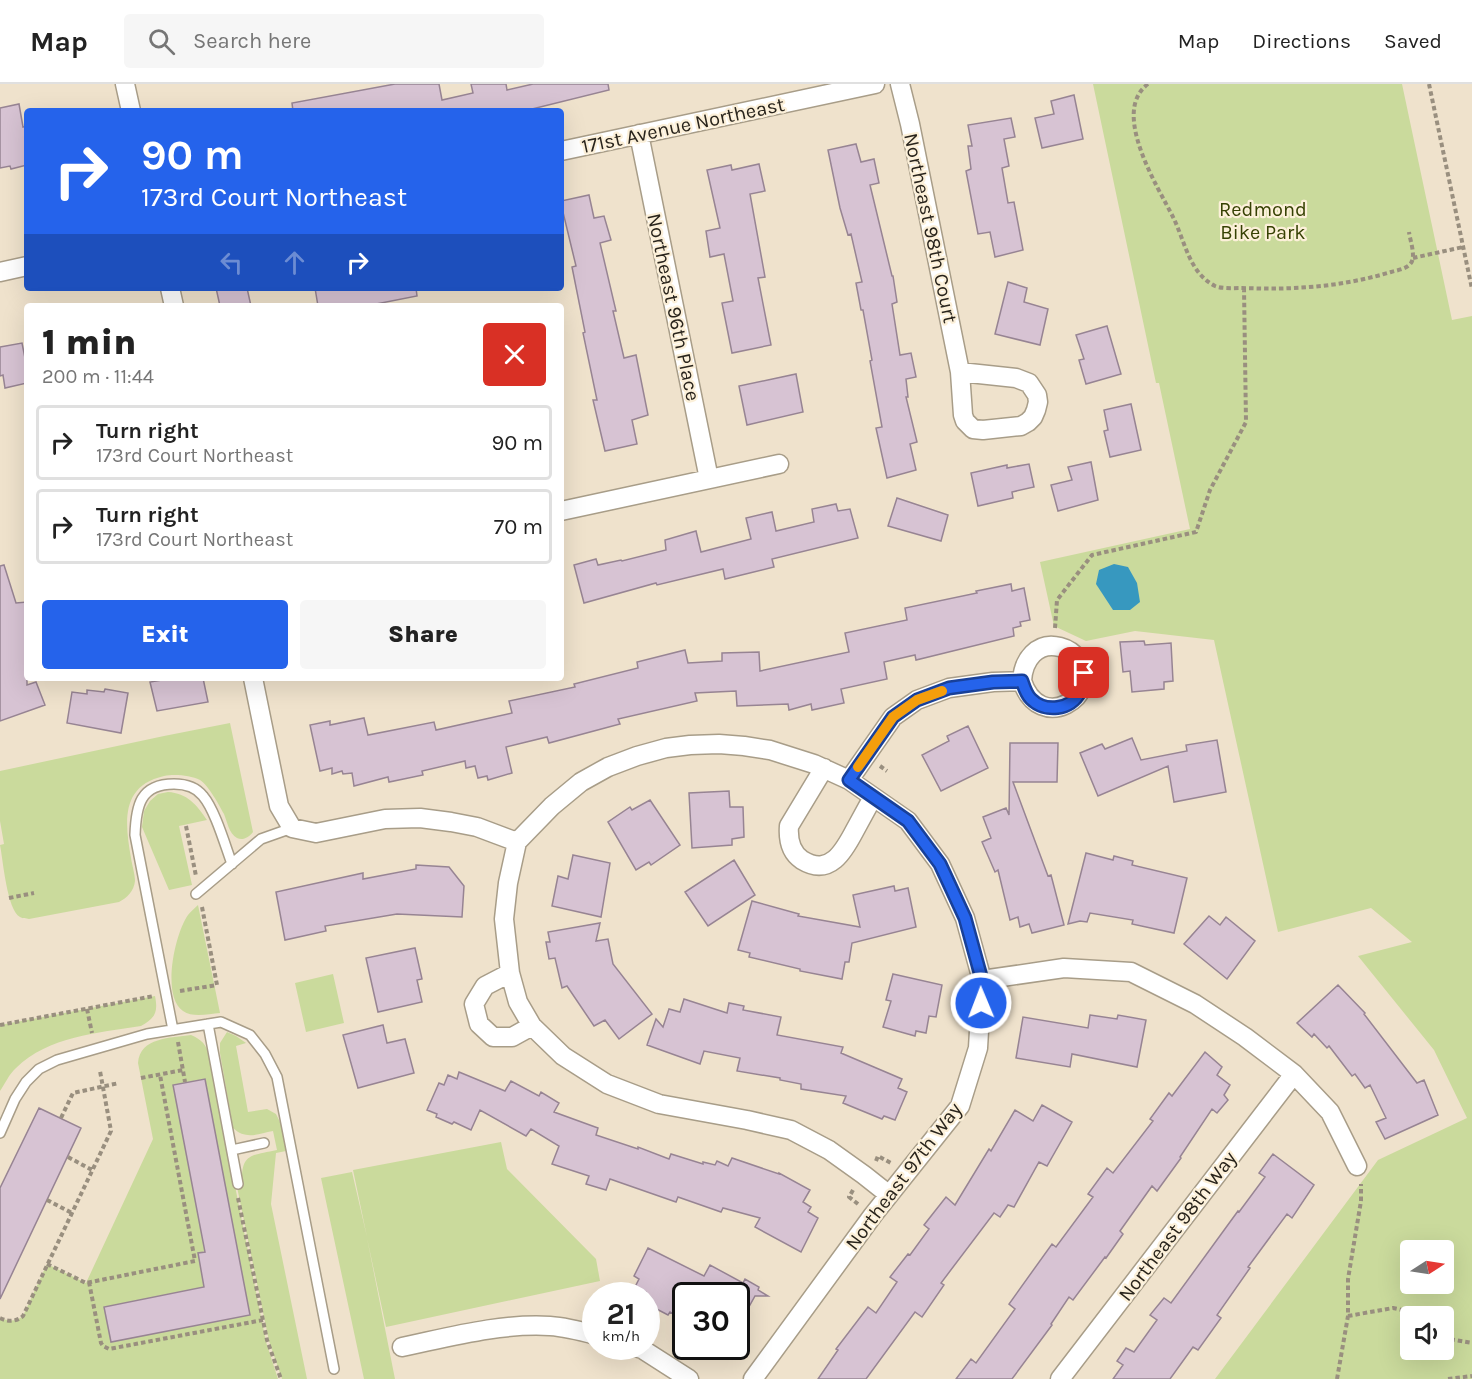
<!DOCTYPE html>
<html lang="en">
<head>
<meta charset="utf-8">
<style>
	body { margin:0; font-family:Karla,sans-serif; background:#f6f6f6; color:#222; height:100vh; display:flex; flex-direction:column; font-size:22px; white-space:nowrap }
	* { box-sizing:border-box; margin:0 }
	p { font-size:20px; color:#767676 }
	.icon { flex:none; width:33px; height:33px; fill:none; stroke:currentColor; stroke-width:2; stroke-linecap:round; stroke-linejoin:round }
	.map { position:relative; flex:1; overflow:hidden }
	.side { position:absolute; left:24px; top:219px; width:540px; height:378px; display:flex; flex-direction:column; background:#fff; border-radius:6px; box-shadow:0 6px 24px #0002 }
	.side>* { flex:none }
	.top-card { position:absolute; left:24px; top:24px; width:540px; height:183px; border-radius:6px; box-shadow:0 6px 24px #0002; background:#2563eb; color:#fff; overflow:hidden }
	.needle { width:39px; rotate:78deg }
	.controls { position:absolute; left:1400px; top:1156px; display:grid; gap:12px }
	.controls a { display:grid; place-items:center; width:54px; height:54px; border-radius:6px; background:#fff; box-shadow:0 6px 24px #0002; font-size:30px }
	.speed { position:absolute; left:582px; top:1198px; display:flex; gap:12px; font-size:30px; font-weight:700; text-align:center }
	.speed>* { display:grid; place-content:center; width:78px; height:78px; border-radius:50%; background:#fff; box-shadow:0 6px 24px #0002; line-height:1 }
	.speed small { font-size:15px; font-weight:400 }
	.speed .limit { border:3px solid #111; border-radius:9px; background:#fff; color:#111 }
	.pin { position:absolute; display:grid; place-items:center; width:51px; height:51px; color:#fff; margin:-26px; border-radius:12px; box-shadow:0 3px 9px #0006 }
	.me { position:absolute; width:66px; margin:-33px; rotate:359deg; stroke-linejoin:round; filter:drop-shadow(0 0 4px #0008) }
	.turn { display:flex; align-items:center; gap:21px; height:126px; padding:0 18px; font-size:27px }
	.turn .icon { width:78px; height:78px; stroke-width:2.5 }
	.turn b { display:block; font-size:42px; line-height:51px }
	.lanes { display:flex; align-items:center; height:57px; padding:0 18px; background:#0003; justify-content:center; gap:30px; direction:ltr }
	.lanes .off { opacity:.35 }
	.round { display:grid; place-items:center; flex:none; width:63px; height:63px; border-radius:6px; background:#f6f6f6 }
	.headline { display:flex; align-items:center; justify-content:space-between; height:102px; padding:0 18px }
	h1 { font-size:36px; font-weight:800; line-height:45px }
	.action { display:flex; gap:12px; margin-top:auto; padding:12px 18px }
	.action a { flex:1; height:69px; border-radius:6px; background:#2563eb; color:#fff; font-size:24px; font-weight:800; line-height:69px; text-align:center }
	.action a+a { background:#f6f6f6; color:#222 }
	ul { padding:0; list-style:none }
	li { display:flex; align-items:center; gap:18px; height:75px; margin:0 12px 9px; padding:0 6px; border:3px solid #e0e0e0; border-radius:6px }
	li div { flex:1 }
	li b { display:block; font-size:22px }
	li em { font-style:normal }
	header { display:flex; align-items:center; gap:36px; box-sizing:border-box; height:84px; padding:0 30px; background:#fff; border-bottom:2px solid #e0e0e0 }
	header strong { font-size:28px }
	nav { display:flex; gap:33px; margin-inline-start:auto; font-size:21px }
	.search { width:420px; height:54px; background:#f6f6f6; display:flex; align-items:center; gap:15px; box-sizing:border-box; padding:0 21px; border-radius:6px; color:#767676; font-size:22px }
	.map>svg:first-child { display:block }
	.green { fill:#cada9c; fill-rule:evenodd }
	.water { fill:#3798bf }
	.building { fill:#d7c3d3; stroke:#978493; stroke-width:1.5 }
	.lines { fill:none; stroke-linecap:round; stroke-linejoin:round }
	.lane-casing { stroke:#a89d88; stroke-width:12 }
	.street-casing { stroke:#a89d88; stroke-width:21 }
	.path { stroke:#998f7f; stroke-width:4; stroke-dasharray:4.5 3; stroke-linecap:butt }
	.lane { stroke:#fff; stroke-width:9 }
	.street { stroke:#fff; stroke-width:18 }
	.route-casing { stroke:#184099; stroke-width:15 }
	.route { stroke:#2563eb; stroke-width:10 }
	.slow { stroke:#f59e0b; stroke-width:10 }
	.labels { text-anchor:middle; stroke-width:4.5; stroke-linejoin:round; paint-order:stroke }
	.street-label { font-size:20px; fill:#29241c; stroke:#fcf0d9 }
	.park-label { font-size:20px; fill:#364103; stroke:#fcf0d9 }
</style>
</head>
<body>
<header>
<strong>Map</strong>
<div class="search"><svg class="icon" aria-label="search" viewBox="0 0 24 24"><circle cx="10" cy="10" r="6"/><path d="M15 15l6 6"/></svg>Search here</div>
<nav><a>Map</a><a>Directions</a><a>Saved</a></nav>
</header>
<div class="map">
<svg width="1472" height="1295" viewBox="0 0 1472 1295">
	<rect width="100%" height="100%" fill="#efe2cc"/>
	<path class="green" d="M1093 0H1402L1452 236 1472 232V1295H1215L1378 1076 1467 1034 1434 966 1358 872 1412 858 1371 824 1278 848 1214 556 1135 547 1086 557 1054 542 1040 478 1190 445 1159 299H1156ZM1410 1167H1443V1200H1410ZM1410 1233H1443V1266H1410Z
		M230 639 253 748C249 753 243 757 237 754 229 750 227 737 224 730 219 721 209 702 200 696 190 691 174 690 164 692 120 702 125 739 131 774 132 781 135 790 135 797 134 807 127 814 119 818L29 835C26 834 23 835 20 833 7 826 3 776 0 761L4 760 0 737V687L164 652Z
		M168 708C187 709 197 721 207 736L179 742 192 801 169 806 142 743 144 727 150 717 158 710Z
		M198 821 220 929C208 930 193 934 183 927 161 912 175 849 188 831 191 827 195 824 198 821Z
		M333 890 344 939 306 948 295 899Z
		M155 912C158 927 156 934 141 942 97 949 49 952 16 984 9 990 5 1000 0 1007V941Z
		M227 948 236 952 246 959 236 962 248 1028 267 1025 276 1030 281 1040 286 1067 276 1069 271 1120 307 1295H282L269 1257 237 1103 242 1101C241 1070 249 1072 277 1066L273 1047C257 1050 246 1056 233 1044L220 969V959Z
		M191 951C202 956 206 960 209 971L266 1258 278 1295H0V1234C8 1237 16 1238 23 1232L47 1180 86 1199 153 1055 138 979C140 953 171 954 191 951ZM204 995 250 1231 104 1223 204 1203 198 1169 205 1167 173 1001Z
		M501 1058 507 1085 596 1175 600 1197 386 1243 367 1154 395 1295H364L321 1094 352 1088 367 1153 353 1086Z"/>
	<path class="water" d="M1114 480 1128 483 1137 499 1140 518 1130 526H1113L1096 500 1099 486Z"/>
	<path class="building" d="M395 0H439L442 16 473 9 471 0H506L507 6 533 0H608L609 6 524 27H293L292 19Z
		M1074 11 1083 55 1042 64 1035 34 1054 30 1051 17Z
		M19 20 23 43 27 42V81L11 85 10 82 0 84V24Z
		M1011 34 1015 53 1004 55 1009 82 1002 84 1008 119 1014 118 1023 166 995 173 990 148 978 150 966 87 971 85 968 62H972L968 41Z
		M856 60 861 78 874 75 879 99 870 101 892 192H893L897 218 892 220 900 271 911 269 916 293 906 295 908 313H906L917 358 910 360 916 386 887 394 876 344 882 343 870 277 872 276 863 226H861L856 199 862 198 851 150 848 151 840 124 828 66Z
		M759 80 765 107 750 110 765 193 758 194 771 261 732 269 722 219 733 217 724 170 710 173 706 147 720 144 707 86 731 81 732 86Z
		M589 111 594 134 604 132 611 156 600 159 616 227H613L624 274 636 271 648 331 632 336 637 360 605 367 593 316H597L583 249 585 248 572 183 576 182 561 120V117Z
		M1008 198 1027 204 1024 218 1048 225 1040 261 995 250Z
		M216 204H247L251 222H220Z
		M315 204H416L417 212 366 222H318Z
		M1107 242 1121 290 1086 300 1079 276 1084 275 1076 251Z
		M22 259 27 284V299L5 304 3 291 0 292V263Z
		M796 290 803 328 747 341 739 302Z
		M1131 320 1141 366 1110 373 1104 347 1108 346 1104 326Z
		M1091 378 1098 416 1058 427 1051 401 1072 396 1068 383Z
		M1029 380 1034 403 1012 408 1013 414 978 422 971 389 1007 381V384Z
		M897 414 948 431 941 457 888 442Z
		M836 420 838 427 850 425 858 454 772 475 774 483 725 495 723 485 657 501 656 499 584 519 574 481 596 475 598 481 621 476 622 477 666 466 665 456 696 447 701 468 751 455 746 434 772 428 776 447 814 438 812 425Z
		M4 481 16 519 27 518V601L36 598 45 621 0 637V482Z
		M1011 500 1012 507 1024 504 1030 536 1020 538 1021 542 1013 544 1014 552 916 576 915 571 884 578 887 595 841 605 844 619 812 626 811 620 789 626 788 620 737 622 736 607 695 609 697 617 618 635 620 640 549 659 547 653 506 663 512 689 488 696 487 692 478 694 475 682 466 684 465 677 422 687 423 691 389 698 388 693 354 702 352 689 343 690 342 687 332 690V684L320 687 310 641 330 637V641L364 634 368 651 434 638 436 646 512 629 509 617 575 603 574 600 638 584 637 578 685 566 688 579 722 577V569L759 568 760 587 849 568 845 549 907 536 905 524 977 509 976 507Z
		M1144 557 1145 561 1171 559 1173 597 1164 598V605L1132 608 1130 587 1123 588 1120 558Z
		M174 594H203L208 618 157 627 150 598Z
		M105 605 128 609 121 649 67 639 72 608 87 610V606L104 608Z
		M968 642 988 684 941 707 922 671 949 657 947 652Z
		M1132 654 1141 676 1187 667 1186 661 1217 656 1226 708 1174 718 1168 682 1098 712 1080 669 1102 660 1105 665Z
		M1010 659H1058L1057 698H1013L1048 792 1051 791 1064 841 1032 849 1029 840 1020 843 1018 833 1010 836 998 786 995 788 982 758 991 754 983 733 1006 724 1009 731Z
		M729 707 730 723H743L744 753 732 755V761L692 764 689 709Z
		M650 716 680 761 651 781 649 778 636 786 608 738 630 723 632 726Z
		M1086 769 1113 776 1114 772 1133 777 1132 781 1187 794 1174 849 1132 840 1133 836 1090 829 1087 838 1080 837 1068 840Z
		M573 771 610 779 601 833 552 822 558 792 568 795Z
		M734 776 755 811 708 842 685 808Z
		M416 781 449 783 464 802 462 833 397 830 325 842 326 847 285 856 276 808 363 789V795L416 785Z
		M894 802 895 807 908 804 916 843 852 859 849 878H845L842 895 800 887V885L749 873 750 869 738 866 752 817 799 830 798 832 860 843 853 811Z
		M1209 832 1220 841 1226 833 1255 857 1227 895 1184 860Z
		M600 839 596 857 608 855 613 880 652 930 619 955 605 936 594 942 567 902 562 904 555 874 549 875 546 858H550L548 848Z
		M415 864 422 895 417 896 422 918 378 928 366 874Z
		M893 890 942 901 936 933 929 932 926 949 916 947 915 952 883 943 891 917 886 916Z
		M1338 901 1365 929 1364 930 1417 999 1424 996 1438 1031 1385 1055 1376 1038 1386 1034 1370 1001 1365 1004 1355 990 1352 992 1329 962 1327 964 1314 950 1312 953 1297 939Z
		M684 915 727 929 729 919 744 922 743 926 781 933 777 951 843 963 841 969 902 995 898 1004 907 1008 895 1036 884 1032 882 1035 843 1019 846 1012 801 1005V1000L780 996V994L737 987 740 974 704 967 700 980 647 961 656 935 663 943 669 925 680 928Z
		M1090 931 1117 935 1118 931 1146 936 1137 983 1072 970 1070 983 1016 974 1023 933 1088 944Z
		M383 941 387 959 405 955 414 989 358 1004 343 951Z
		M1205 968 1222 983 1217 991 1230 1001 1224 1011 1228 1016 1217 1029 1212 1025 1180 1073 1181 1074 1157 1107 1152 1102 1120 1147 1123 1150 1106 1174 1105 1173 1073 1216 1069 1213 1051 1240 1052 1241 1012 1295H956L971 1275 976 1279 1015 1225 1009 1220 1052 1160 1056 1163 1093 1113 1088 1110 1107 1084 1113 1089 1153 1037 1150 1035 1169 1009 1172 1012Z
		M459 988 505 1007 511 997 539 1012 541 1008 559 1019 554 1028 598 1044 596 1051 638 1065V1063L669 1075 671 1070 703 1080V1078L715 1081 717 1077 728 1082 732 1074 779 1090V1089L810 1106 803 1118 811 1123 808 1128 818 1134 801 1168 755 1143 760 1134 723 1124 721 1128 678 1113 676 1118 610 1095 606 1106 586 1100 589 1092 552 1080 559 1062 531 1045 526 1052 480 1026 471 1046 454 1038 452 1040 436 1033 437 1030 427 1026 439 999 444 1001 448 991 457 995Z
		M205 995 250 1231 111 1258 104 1223 204 1203 198 1169 205 1168 173 1001Z
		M1042 1021 1072 1038 1047 1082 1039 1078 1014 1123 1008 1121 1000 1133 994 1129 941 1199 944 1201 922 1233 915 1228 866 1295H818L838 1266 836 1265 868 1223 876 1229 897 1198 890 1193 908 1170 910 1171 929 1145 924 1141 946 1113 955 1121 989 1065 991 1067 1015 1026 1033 1037Z
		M39 1024 81 1044 0 1215V1104Z
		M1273 1070 1314 1101 1292 1134 1287 1130 1248 1183 1250 1184 1217 1231 1221 1234 1198 1266 1193 1263 1170 1295H1113L1123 1281 1117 1277 1126 1264 1134 1268 1157 1236 1150 1231 1164 1214 1171 1219 1238 1127 1239 1128 1265 1093 1259 1089Z
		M648 1164 704 1192 710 1181 743 1199 745 1195 759 1203 758 1206 768 1212H755L736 1246V1212H686V1237L670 1228 668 1231 647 1220 646 1208 635 1203 639 1195 634 1192Z"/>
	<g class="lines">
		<g class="lane-casing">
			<path id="lane" d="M196 810 261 755 292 744
				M208 940 238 1100
				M173 946 135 751C136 722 140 700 174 700 184 700 196 703 203 712 215 726 225 761 232 780
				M0 1049 15 1015 26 998 39 985 57 976 147 950 221 938 250 951 265 970 277 993 334 1285
				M232 1066 264 1059"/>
		</g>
		<g class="street-casing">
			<path id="street" d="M125 0 131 27
				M900 0 910 40 960 288 963 331 965 337 973 345 983 346 1021 342 1028 338 1033 333 1036 326 1038 318 1037 311 1029 299 1016 294 960 288
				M639 50 709 395
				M561 67 875 0
				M0 188 27 182
				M170 204 174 222
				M561 427 779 380
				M253 594 279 722 292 744 316 749 385 735 420 734 451 738 477 743 517 758
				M824 684 789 742C788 755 790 768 802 776 830 793 844 767 855 746 861 735 867 724 873 713
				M849 696 893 633 917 616 949 604 993 598 1022 597C1040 651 1103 612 1079 576 1074 569 1068 565 1060 563 1037 557 1023 576 1022 597
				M517 758 552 722 581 698 608 683 637 672 666 664 690 661 719 660 744 662 770 666 814 680 849 696 908 737 940 780 965 834 982 896 978 964 960 1022 873 1131 753 1295
				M517 758 508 799 504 835 510 889 518 918 532 942 563 972 607 1000 659 1020 747 1036 791 1046 829 1066 864 1091 888 1110
				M510 889 485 902 474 920 479 940 493 953H512L532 942
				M982 896 1064 884 1131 888 1195 920 1245 953 1294 990 1330 1028 1357 1082
				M402 1263C450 1253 500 1239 550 1242 565 1243 581 1247 596 1251
				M635 1263 642 1265 689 1295
				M1060 1295 1294 990"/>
		</g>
		<path class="path" d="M1148 0C1110 28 1158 103 1173 133 1185 157 1189 189 1215 202 1222 205 1234 204 1242 204 1294 206 1341 203 1391 188 1398 186 1407 185 1411 179 1416 172 1410 156 1409 148
			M1429 0 1472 205
			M1413 174 1463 163
			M1055 544 1057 516 1092 471 1196 448 1210 406 1246 338 1244 204
			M880 682 887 687
			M186 742 196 792
			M9 814 34 809
			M180 907 217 901 202 823
			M87 925 92 949
			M0 941 154 912
			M178 958 185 998
			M141 994 183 986
			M61 1034 73 1009 119 999
			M68 1073 92 1086
			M876 1077 878 1072 891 1079
			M853 1106 849 1113 858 1120
			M238 1114 267 1256 281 1295
			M47 1116 72 1129
			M47 1180 86 1199 195 1177 160 991
			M89 1198 101 1259 103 1262 109 1265 263 1236
			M1348 1232 1393 1224 1407 1227 1411 1233
			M0 1234C8 1238 16 1238 23 1232L111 1047 100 987
			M1443 1254 1472 1259
			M1337 1295 1348 1232V1195L1361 1117V1100
			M1448 1295 1472 1292"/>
		<use href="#lane" class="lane"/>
		<use href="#street" class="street"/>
	</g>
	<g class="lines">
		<g class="route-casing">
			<path id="route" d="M981 919 982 896 965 834 940 780 908 737 849 696 893 633 917 616 949 604 993 598 1022 597C1024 603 1026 610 1031 615 1045 629 1071 626 1080 608 1084 602 1084 596 1084 589"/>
		</g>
		<use href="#route" class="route"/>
		<path class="slow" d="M858 683 893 633 917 616 942 607"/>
	</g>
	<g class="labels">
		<g class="street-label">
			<text transform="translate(683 41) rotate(-12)" y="7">171st Avenue Northeast</text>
			<text transform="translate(931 144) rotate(78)" y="7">Northeast 98th Court</text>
			<text transform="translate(674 223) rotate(78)" y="7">Northeast 96th Place</text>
			<text transform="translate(903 1092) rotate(-53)" y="7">Northeast 97th Way</text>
			<text transform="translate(1177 1142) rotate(-53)" y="7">Northeast 98th Way</text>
		</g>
		<g class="park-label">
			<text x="1263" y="132">Redmond<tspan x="1263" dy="23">Bike Park</tspan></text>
		</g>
	</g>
</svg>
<div class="controls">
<a><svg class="needle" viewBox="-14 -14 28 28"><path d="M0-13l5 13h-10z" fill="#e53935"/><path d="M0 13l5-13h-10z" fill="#767676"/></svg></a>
<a><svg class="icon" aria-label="sound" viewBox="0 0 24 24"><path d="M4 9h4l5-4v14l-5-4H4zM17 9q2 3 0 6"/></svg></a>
</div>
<div class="speed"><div>21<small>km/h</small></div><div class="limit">30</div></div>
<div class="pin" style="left:1084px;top:589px;background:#d93025"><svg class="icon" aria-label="arrive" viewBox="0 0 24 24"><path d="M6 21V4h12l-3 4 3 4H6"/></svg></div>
<svg class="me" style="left:981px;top:919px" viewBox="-20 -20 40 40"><circle r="17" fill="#2563eb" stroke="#fff" stroke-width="3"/><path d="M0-11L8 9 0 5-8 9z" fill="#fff"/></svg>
<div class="top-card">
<div class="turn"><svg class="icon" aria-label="right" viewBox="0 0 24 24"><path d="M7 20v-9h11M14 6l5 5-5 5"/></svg><div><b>90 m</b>173rd Court Northeast</div></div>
<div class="lanes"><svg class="icon off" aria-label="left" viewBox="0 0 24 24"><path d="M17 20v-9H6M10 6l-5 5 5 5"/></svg><svg class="icon off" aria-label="ahead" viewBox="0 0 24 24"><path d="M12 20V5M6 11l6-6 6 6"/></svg><svg class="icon" aria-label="right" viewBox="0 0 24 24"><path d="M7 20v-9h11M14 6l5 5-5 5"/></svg></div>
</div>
<section class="side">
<div class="headline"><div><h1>1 min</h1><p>200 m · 11:44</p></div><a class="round" style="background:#d93025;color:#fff"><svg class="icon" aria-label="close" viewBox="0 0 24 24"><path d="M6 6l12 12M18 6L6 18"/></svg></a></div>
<ul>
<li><svg class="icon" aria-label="right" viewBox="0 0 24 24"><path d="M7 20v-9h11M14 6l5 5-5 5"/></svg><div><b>Turn right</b><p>173rd Court Northeast</p></div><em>90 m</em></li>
<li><svg class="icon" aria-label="right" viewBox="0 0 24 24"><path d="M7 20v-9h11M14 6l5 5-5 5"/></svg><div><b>Turn right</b><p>173rd Court Northeast</p></div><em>70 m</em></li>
</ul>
<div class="action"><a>Exit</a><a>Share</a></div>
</section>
</div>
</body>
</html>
